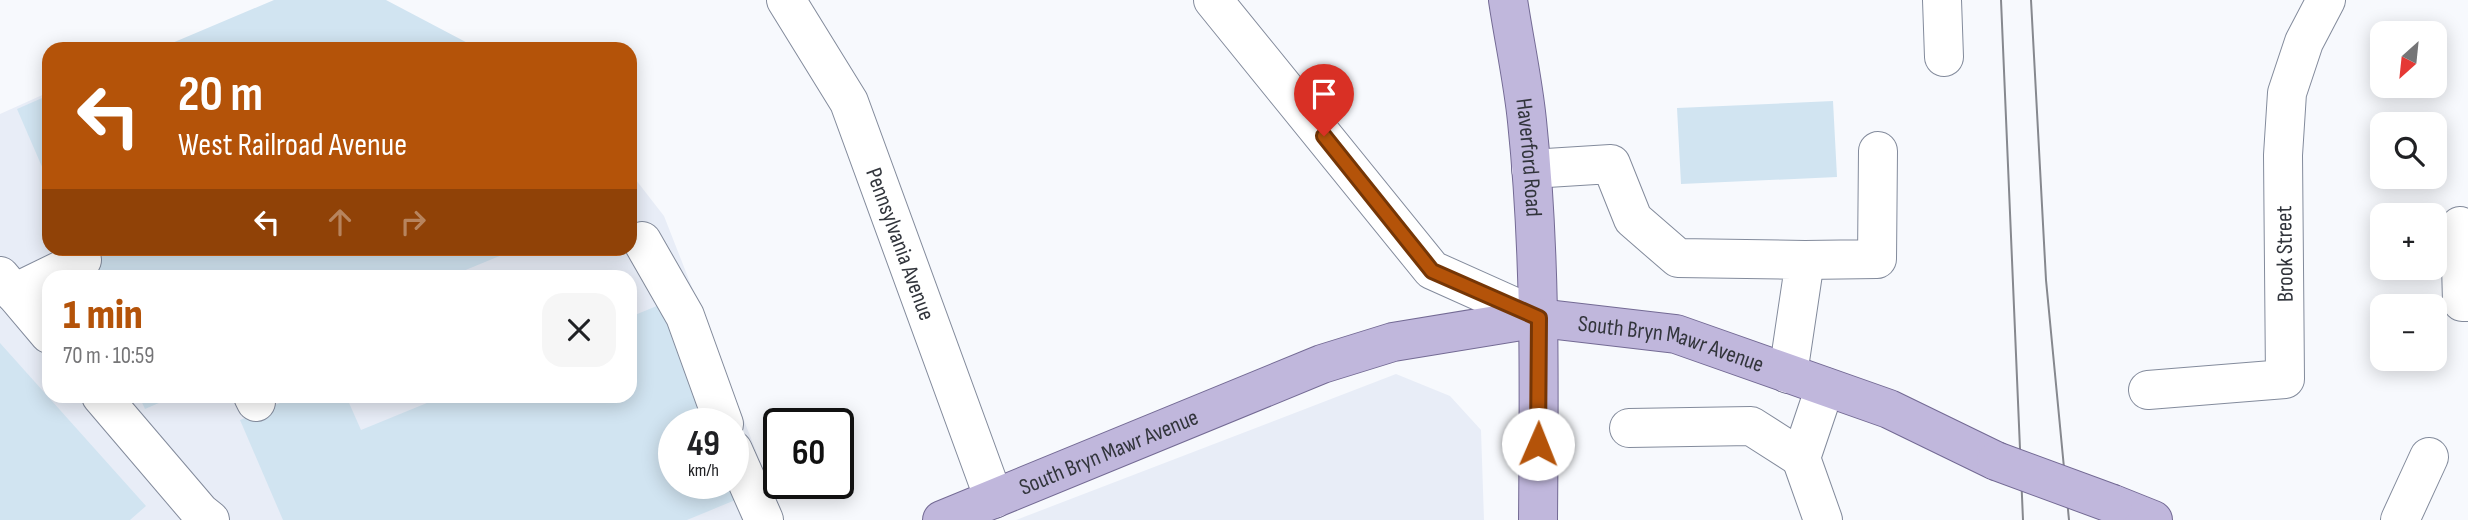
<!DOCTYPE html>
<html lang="en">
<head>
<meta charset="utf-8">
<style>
	body { margin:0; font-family:"Sofia Sans Condensed",sans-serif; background:#f6f6f6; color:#202124; height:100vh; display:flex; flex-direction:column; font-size:26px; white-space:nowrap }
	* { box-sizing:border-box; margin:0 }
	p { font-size:23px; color:#757577 }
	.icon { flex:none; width:38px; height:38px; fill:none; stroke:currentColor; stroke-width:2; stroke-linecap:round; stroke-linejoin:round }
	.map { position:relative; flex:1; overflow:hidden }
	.details { position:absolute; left:42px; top:270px; width:595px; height:133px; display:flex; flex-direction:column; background:#fff; border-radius:21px; box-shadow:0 4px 18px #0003 }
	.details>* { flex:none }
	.guide { position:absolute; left:42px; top:42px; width:595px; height:214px; border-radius:21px; box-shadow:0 4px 18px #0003; background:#b45309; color:#fff; overflow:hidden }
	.needle { width:46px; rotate:207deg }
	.fabs { position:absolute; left:2370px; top:21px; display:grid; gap:14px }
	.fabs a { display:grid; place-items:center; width:77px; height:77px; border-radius:14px; background:#fff; box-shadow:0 4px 18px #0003; font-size:35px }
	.speed { position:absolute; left:658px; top:408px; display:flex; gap:14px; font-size:35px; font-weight:700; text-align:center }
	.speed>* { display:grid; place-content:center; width:91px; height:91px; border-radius:50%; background:#fff; box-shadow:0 4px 18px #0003; line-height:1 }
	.speed small { font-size:18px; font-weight:400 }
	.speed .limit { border:4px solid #111; border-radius:10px; background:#fff; color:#111 }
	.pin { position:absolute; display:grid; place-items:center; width:60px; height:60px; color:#fff; margin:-72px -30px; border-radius:50% 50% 50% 0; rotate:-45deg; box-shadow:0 0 7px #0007 }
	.pin .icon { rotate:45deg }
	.me { position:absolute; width:77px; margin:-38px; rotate:1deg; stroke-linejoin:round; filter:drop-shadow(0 0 5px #0008) }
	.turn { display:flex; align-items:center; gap:24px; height:147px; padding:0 21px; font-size:32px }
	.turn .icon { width:91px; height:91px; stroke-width:2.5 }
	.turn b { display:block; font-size:49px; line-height:60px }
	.lanes { display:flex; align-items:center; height:66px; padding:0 21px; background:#0003; justify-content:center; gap:35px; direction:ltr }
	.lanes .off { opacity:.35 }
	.round { display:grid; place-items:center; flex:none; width:74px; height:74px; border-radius:21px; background:#f6f6f6 }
	.head { display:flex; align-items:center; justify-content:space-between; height:119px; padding:0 21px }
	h1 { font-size:42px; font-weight:800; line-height:52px; color:#b45309 }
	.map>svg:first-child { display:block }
	.built { fill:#e8edf7; fill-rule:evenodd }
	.building { fill:#d1e4f1 }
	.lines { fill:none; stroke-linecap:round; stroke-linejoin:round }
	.minor-casing { stroke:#838b9c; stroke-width:40 }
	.major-casing { stroke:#736a94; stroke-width:40 }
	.minor { stroke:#fff; stroke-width:38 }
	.major { stroke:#c0b7dc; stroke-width:38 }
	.tram { stroke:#86888e; stroke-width:2 }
	.major-bridge-casing { stroke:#736a94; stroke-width:40; stroke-linecap:butt }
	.major-bridge { stroke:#c0b7dc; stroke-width:38 }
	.route-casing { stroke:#753606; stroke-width:18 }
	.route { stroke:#b45309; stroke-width:12 }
	.labels { text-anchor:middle; stroke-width:6; stroke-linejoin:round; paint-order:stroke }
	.street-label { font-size:23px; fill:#32353c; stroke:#fff }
</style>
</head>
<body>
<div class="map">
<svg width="2468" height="520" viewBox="0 0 2468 520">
	<rect width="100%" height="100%" fill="#f7f9fd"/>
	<path class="built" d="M49 92V248H630V182L636 180 664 216 783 520H0V114ZM49 276H630V396H49ZM674 424H733V483H674Z
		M1396 374 1450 396 1481 430 1484 520H1016Z"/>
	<path class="building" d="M274 0H386L479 49H158Z
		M49 95V183L17 109Z
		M1833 101 1837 177 1681 184 1677 108Z
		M77 248H519L451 276H89Z
		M664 303 715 424H674V483H733L745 496 687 520H283L240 420 296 396H346L361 430 444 396H630V317Z
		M0 343 146 506 130 520H0Z
		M139 396H175L145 409Z"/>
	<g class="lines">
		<g class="minor-casing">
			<g id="minor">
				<path id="s1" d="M786 0 849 102 994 499"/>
				<path d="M1213 0 1432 270 1539 318"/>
				<path d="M1942 0 1944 57"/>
				<path d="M1531 169 1611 164 1633 219 1678 258 1805 260 1788 374"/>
				<path d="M2460 226 2462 302H2468"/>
				<path d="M642 241 685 316 724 424"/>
				<path d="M1805 260 1877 259 1878 151"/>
				<path d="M0 276 49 334"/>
				<path d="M14 293 82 260"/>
				<path d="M2148 390 2285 379 2283 155 2287 93 2304 42 2326 0"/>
				<path d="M101 396 200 512 210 520"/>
				<path d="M253 396 256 402"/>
				<path d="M1629 428 1751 426 1801 458"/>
				<path d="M733 450 764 520"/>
				<path d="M1823 520 1801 458 1825 387"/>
				<path d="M2400 520 2429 457"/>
			</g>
		</g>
		<g class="major-casing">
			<g id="major">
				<path id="s2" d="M1508 0C1514 40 1523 81 1527 121 1541 254 1539 387 1538 520"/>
				<path d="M2113 504 2153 520"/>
				<path id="s3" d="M942 520 1322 364 1393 342 1539 318 1676 334 1889 409 1996 461"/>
			</g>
		</g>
		<use href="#minor" class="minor"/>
		<use href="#major" class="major"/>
		<path class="tram" d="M2001 0 2023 520
			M2031 0 2046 280 2069 520"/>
		<g class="major-bridge-casing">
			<path id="major-bridge" d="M1996 461 2113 504"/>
		</g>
		<use href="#major-bridge" class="major-bridge"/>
	</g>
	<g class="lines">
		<g class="route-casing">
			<path id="route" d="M1324 136 1432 271 1539 318 1538 444"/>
		</g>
		<use href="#route" class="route"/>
	</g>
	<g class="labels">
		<g class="street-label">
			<text dy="8" stroke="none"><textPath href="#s2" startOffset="159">Haverford Road</textPath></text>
			<text dy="8" stroke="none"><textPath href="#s1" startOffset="271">Pennsylvania Avenue</textPath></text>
			<text transform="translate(2284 254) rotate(-91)" y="8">Brook Street</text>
			<text dy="8" stroke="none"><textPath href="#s3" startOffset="768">South Bryn Mawr Avenue</textPath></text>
			<text dy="8" stroke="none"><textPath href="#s3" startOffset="180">South Bryn Mawr Avenue</textPath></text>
		</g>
	</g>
</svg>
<div class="fabs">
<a><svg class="needle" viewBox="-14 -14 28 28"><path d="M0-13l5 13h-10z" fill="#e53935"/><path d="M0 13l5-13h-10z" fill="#757577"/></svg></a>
<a><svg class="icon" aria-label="search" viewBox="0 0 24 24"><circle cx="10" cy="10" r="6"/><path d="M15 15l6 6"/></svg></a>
<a>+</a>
<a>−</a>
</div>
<div class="speed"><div>49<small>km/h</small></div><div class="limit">60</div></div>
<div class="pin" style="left:1324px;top:136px;background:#d93025"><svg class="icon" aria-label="arrive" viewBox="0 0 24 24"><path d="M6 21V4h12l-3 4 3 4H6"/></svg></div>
<svg class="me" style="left:1538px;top:444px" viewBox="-20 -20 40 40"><circle r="19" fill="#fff"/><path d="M0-13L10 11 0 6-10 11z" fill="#b45309"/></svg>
<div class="guide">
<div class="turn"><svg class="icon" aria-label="left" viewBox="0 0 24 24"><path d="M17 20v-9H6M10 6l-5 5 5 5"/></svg><div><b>20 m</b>West Railroad Avenue</div></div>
<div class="lanes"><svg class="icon" aria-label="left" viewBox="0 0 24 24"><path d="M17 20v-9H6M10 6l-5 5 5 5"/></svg><svg class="icon off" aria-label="ahead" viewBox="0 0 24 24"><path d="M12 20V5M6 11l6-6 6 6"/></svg><svg class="icon off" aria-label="right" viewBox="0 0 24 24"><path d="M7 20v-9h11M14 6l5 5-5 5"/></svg></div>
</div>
<section class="details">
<div class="head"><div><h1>1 min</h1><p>70 m · 10:59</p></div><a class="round"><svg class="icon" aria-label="close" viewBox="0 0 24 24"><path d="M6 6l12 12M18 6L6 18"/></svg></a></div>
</section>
</div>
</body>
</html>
